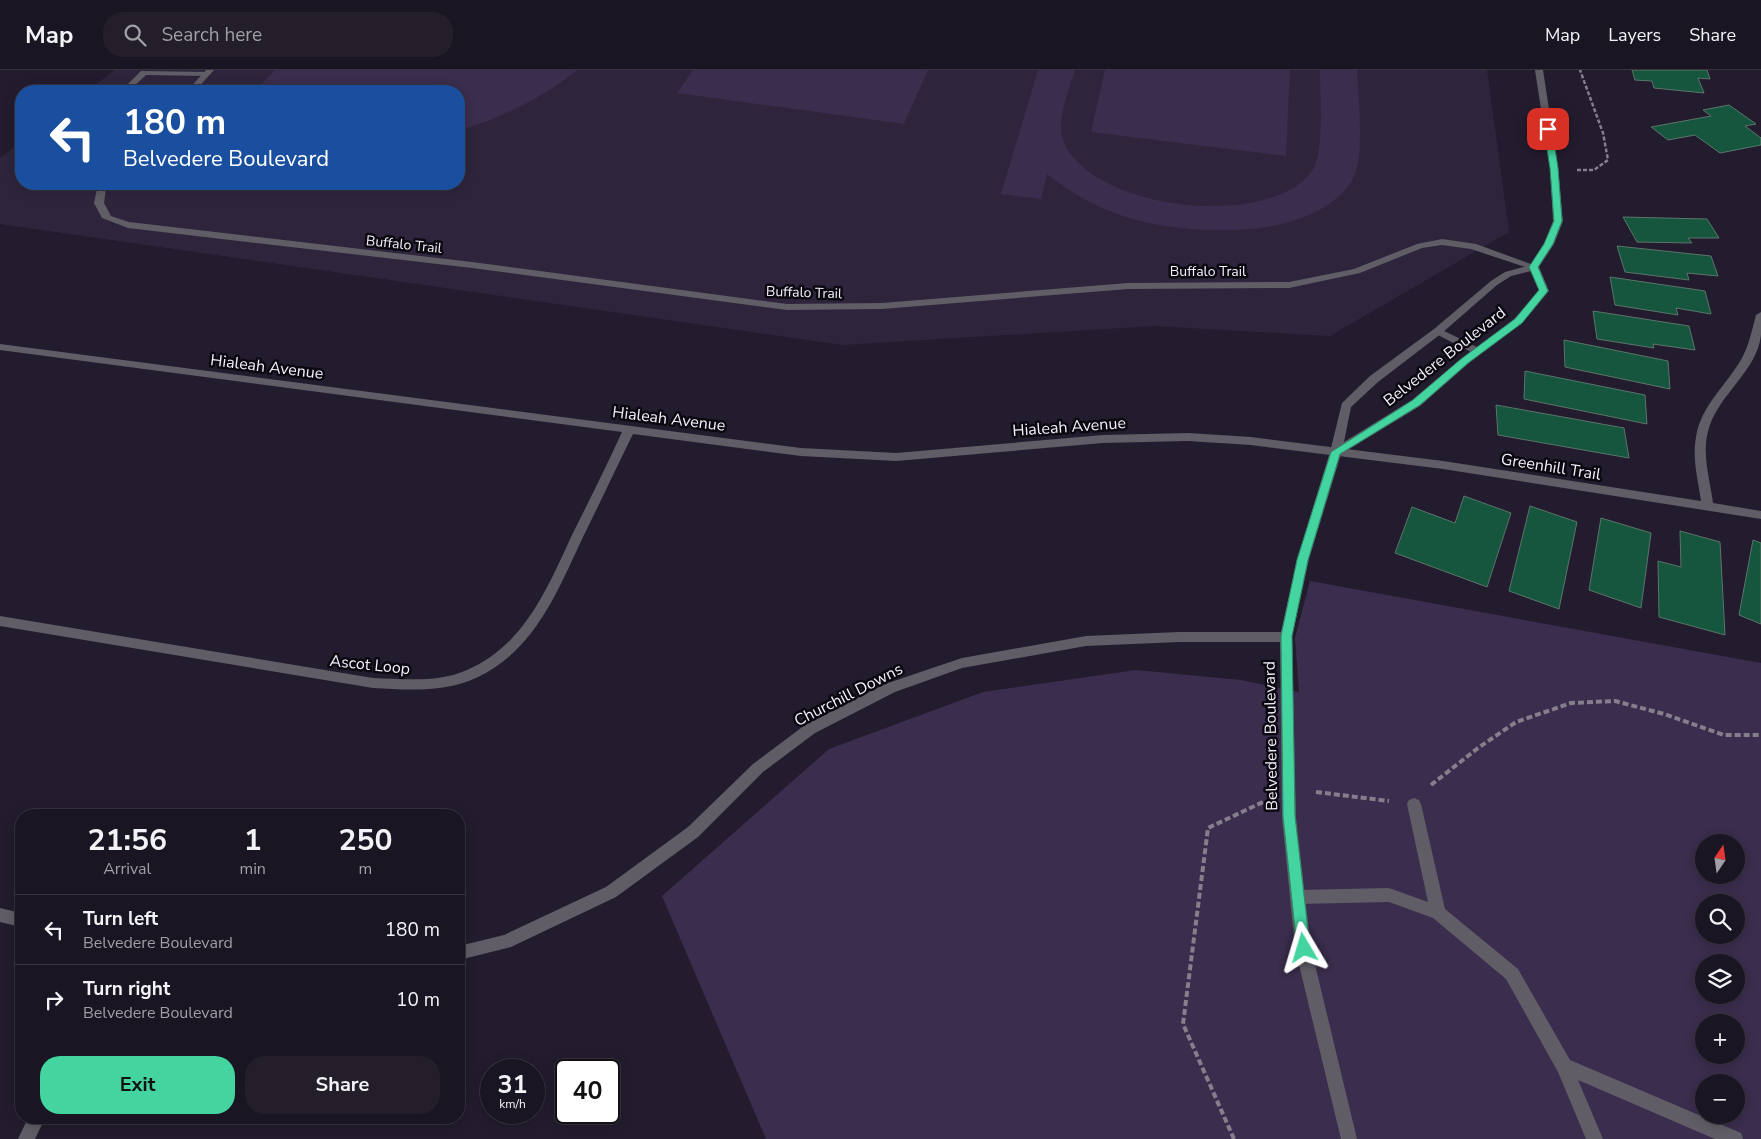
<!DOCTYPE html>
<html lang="en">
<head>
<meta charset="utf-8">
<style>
	body { margin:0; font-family:"Nunito Sans",sans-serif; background:#231e2a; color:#f1f3f6; height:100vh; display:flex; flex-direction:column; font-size:19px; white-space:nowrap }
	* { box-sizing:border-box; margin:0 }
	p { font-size:16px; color:#9f9fa5 }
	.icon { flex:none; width:28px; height:28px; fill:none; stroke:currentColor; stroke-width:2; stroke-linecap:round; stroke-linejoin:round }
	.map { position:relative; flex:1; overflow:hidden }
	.sheet { position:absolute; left:15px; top:739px; width:450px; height:315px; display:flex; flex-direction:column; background:#1a1522; border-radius:20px; box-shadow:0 2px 12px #0003,0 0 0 1px #383440 }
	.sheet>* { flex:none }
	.top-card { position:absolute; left:15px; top:15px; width:450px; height:105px; border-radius:20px; box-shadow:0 2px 12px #0003,0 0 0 1px #383440; background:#1a4fa0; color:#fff; overflow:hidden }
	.needle { width:32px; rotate:13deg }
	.tools { position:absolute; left:1695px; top:764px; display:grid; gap:10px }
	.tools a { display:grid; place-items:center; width:50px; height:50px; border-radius:50%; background:#1a1522; box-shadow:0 2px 12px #0003,0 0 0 1px #383440; font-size:25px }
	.speed { position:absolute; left:480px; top:989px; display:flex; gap:10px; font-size:25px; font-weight:700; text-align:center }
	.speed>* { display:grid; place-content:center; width:65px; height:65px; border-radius:50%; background:#1a1522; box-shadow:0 2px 12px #0003,0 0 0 1px #383440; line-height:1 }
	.speed small { font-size:12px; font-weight:400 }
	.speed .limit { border:2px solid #111; border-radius:8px; background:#fff; color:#111 }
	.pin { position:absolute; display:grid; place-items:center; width:42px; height:42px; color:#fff; margin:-21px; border-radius:10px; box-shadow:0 2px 8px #0006 }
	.me { position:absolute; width:55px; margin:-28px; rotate:353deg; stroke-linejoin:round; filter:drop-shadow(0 0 4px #0008) }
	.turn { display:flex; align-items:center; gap:18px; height:105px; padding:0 25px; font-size:22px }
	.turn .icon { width:65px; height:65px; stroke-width:2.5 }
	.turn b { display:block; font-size:35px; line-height:42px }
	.eta { display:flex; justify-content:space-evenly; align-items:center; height:85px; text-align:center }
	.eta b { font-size:30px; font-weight:700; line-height:35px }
	.primary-button { display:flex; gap:10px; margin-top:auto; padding:10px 25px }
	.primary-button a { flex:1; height:58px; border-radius:20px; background:#43d4a0; color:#111; font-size:20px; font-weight:700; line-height:58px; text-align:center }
	.primary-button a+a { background:#231e2a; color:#f1f3f6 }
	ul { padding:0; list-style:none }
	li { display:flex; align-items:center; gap:15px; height:70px; padding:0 25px; border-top:1px solid #383440 }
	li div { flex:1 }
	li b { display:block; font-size:19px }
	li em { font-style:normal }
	header { display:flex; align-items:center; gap:30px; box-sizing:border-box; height:70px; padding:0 25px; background:#1a1522; border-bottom:1px solid #383440 }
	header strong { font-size:24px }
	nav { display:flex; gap:28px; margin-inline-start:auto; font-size:18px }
	.search { width:350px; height:45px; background:#231e2a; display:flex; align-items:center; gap:12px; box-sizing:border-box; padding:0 18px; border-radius:20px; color:#9f9fa5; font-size:19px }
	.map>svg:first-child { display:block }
	.built { fill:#2e253c }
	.green { fill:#3b2d4d; fill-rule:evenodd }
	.building { fill:#16553e; stroke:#5b7569 }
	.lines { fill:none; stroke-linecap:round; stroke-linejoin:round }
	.path-far1 { stroke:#847e8d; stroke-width:2.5; stroke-dasharray:4 2; stroke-linecap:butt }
	.path { stroke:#847e8d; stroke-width:4; stroke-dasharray:6 3; stroke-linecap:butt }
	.service { fill:#605d66; fill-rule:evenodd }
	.minor { fill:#605d66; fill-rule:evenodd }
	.tertiary { fill:#605d66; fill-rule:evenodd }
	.route { fill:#43d4a0; stroke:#2c8a68 }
	.labels { text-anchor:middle; stroke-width:5; stroke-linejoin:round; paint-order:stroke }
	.far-street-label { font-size:14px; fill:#f4effc; stroke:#0b0810 }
	.street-label { font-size:16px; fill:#f4effc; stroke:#0b0810 }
</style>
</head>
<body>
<header>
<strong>Map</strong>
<div class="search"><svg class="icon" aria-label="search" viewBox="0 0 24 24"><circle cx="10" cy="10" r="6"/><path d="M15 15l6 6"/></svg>Search here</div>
<nav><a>Map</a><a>Layers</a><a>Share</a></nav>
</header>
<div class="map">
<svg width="1761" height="1069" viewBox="0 0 1761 1069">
	<rect width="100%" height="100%" fill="#231c2e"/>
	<path class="built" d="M115 0H1487L1509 162 1330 266 1154 256 842 275 0 154V88L21 72V114H459V21H87Z"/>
	<path class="green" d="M275 0H577C547 26 497 50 459 60V21H255Z
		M693 0H928L904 54 677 23Z
		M1038 0H1075C1069 21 1056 49 1063 70 1089 140 1269 161 1312 101 1325 83 1320 24 1320 0H1357C1358 28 1366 90 1351 112 1310 174 1180 166 1120 145 1093 135 1069 122 1047 104L1041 129 1001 124Z
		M1105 0H1290L1286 86 1091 62Z
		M1310 511 1761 593V1069H766L662 826 829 679 983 622 1136 600 1241 610 1299 622 1295 568ZM1704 772H1736V805H1704ZM1704 832H1736V865H1704ZM1704 892H1736V925H1704ZM1704 952H1736V985H1704ZM1704 1012H1736V1045H1704Z"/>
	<path class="building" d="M1632 0H1707L1710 9 1698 8 1704 23 1654 18 1652 11 1635 10Z
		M1729 35 1756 54 1745 56 1761 68V75L1720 83 1695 65 1668 70 1651 57 1711 46 1703 40Z
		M1623 147 1707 149 1719 168H1688L1692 173 1637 172Z
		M1617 176 1711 186 1718 206 1687 203 1689 210 1625 202Z
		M1610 207 1705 221 1711 244 1676 238 1678 245 1615 235Z
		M1593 241 1689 256 1695 280 1653 274 1654 278 1597 269Z
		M1564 270 1668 291 1670 319 1565 297Z
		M1525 301 1645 325 1647 354 1524 329Z
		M1496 335 1624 358 1629 388 1498 365Z
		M1464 426 1511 443 1487 517 1395 483 1412 437 1455 453Z
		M1530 436 1577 452 1559 539 1509 521Z
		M1601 448 1651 463 1641 538 1589 520Z
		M1680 461 1720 472 1725 565 1659 547 1658 491 1681 497Z
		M1753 470 1761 473V554L1739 545Z"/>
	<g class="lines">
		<path class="path-far1" d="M1577 100H1594L1608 90 1603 63 1580 0"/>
		<path class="path" d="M1431 715 1478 678 1516 652 1571 633 1615 631 1664 644 1724 665H1761
			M1316 722 1389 731
			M1234 1069 1183 954 1208 758 1263 732"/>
		<path class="service" d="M141 1 207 2 211 4 207 6 146 5 129 21H121Z
			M1438 258 1481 279 1482 281 1477 284 1473 283 1434 263 1433 261Z
			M1414 728 1419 730 1421 734 1445 839 1518 899 1570 990 1741 1063 1743 1069H1715L1578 1010 1603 1069H1586L1558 1002 1506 909 1433 848 1389 832 1298 834 1293 832 1291 827 1293 822 1298 820 1389 818 1428 832 1407 734 1409 730Z"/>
		<path class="minor" d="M206 0H214L195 21H187Z
			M101 114H110L106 119 104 133 111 146 129 152 472 192 787 234 882 233 1128 213 1289 212 1354 199 1417 174 1442 169 1476 174 1539 197 1534 200 1471 179 1442 175 1422 178 1360 203 1289 218 1128 219 882 239 787 240 472 198 128 158 102 148 94 133 97 119Z
			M1761 242C1761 249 1761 257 1761 265 1757 301 1719 324 1709 358 1701 382 1710 409 1713 433L1761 441V449L1443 399 1251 375 1188 371 1103 373 896 391 801 386 633 364C616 398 600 433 583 467 558 520 535 580 478 607 445 623 408 620 373 618L0 556V546L373 608C404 609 438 613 467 600 524 576 548 517 572 465 589 431 606 397 622 362L0 280V274L801 378 896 383 1103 365 1188 363 1251 367 1443 391 1701 431C1698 410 1692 388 1696 367 1701 335 1727 315 1742 288 1749 275 1752 260 1756 245Z
			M28 1048H45L35 1069H18Z"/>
		<path class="tertiary" d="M1535 0H1543L1558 98 1563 151 1554 174 1539 197 1549 221 1522 253 1469 293 1420 336 1341 384 1309 489 1292 567 1296 747 1311 878 1357 1069H1341L1295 878 1282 747 1280 572H1179L1086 576 962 598 895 622 815 663 763 702 698 767 616 827 511 877 459 890V876L504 865 606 817 688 757 753 694 805 655 885 614 962 588 1086 566 1179 562H1281L1297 489 1330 382 1342 333 1370 306 1434 259 1491 211 1505 202 1531 195 1544 174 1553 151 1550 98ZM1531 201 1539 221 1514 249 1461 289 1412 330 1344 372 1351 337 1378 312 1442 263 1497 215 1511 206Z
			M0 838 21 843V857L0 852Z"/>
	</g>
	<path class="route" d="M1548 56 1552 59 1558 98 1562 151 1553 174 1538 197 1548 221 1522 253 1468 293 1420 335 1340 384 1308 490 1292 566 1295 746 1310 878 1308 882 1304 884 1299 882 1297 878 1283 746 1281 566 1297 490 1331 382 1413 330 1461 289 1515 249 1539 220 1529 197 1544 174 1554 151 1550 98 1544 59Z"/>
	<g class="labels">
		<g class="far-street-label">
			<text transform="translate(404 174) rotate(6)" y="5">Buffalo Trail</text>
			<text x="1208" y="206">Buffalo Trail</text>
			<text transform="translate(804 222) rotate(2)" y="5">Buffalo Trail</text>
		</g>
		<g class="street-label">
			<text transform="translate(1444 286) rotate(-38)" y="6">Belvedere Boulevard</text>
			<text transform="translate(267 296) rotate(7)" y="6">Hialeah Avenue</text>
			<text transform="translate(669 348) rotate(7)" y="6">Hialeah Avenue</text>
			<text transform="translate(1069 356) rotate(-4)" y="6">Hialeah Avenue</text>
			<text transform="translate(1551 396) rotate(9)" y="6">Greenhill Trail</text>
			<text transform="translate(370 594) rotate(6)" y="6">Ascot Loop</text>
			<text transform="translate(848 624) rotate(-27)" y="6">Churchill Downs</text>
			<text transform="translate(1270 666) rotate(-91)" y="6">Belvedere Boulevard</text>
		</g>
	</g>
</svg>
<div class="tools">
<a><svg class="needle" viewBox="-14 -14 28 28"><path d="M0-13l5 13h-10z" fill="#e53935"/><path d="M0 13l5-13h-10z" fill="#9f9fa5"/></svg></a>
<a><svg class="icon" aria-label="search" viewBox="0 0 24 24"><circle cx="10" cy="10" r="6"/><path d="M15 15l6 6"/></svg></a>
<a><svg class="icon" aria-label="layers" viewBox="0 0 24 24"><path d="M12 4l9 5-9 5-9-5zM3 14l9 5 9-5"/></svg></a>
<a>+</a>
<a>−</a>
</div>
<div class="speed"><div>31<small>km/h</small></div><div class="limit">40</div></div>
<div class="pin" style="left:1548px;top:59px;background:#d93025"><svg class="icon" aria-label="arrive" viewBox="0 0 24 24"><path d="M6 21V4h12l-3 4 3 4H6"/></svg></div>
<svg class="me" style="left:1304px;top:878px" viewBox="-20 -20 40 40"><path d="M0-17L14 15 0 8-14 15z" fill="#43d4a0" stroke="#fff" stroke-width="4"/></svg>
<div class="top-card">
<div class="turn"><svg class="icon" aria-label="left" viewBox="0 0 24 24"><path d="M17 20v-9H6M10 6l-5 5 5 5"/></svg><div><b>180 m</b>Belvedere Boulevard</div></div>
</div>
<section class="sheet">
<div class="eta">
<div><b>21:56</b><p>Arrival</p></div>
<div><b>1</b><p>min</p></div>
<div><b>250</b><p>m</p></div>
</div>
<ul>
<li><svg class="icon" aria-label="left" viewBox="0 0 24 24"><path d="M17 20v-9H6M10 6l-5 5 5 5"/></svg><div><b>Turn left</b><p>Belvedere Boulevard</p></div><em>180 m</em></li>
<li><svg class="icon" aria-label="right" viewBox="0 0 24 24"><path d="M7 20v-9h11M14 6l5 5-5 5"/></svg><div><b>Turn right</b><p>Belvedere Boulevard</p></div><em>10 m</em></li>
</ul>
<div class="primary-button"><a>Exit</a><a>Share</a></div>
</section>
</div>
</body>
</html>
